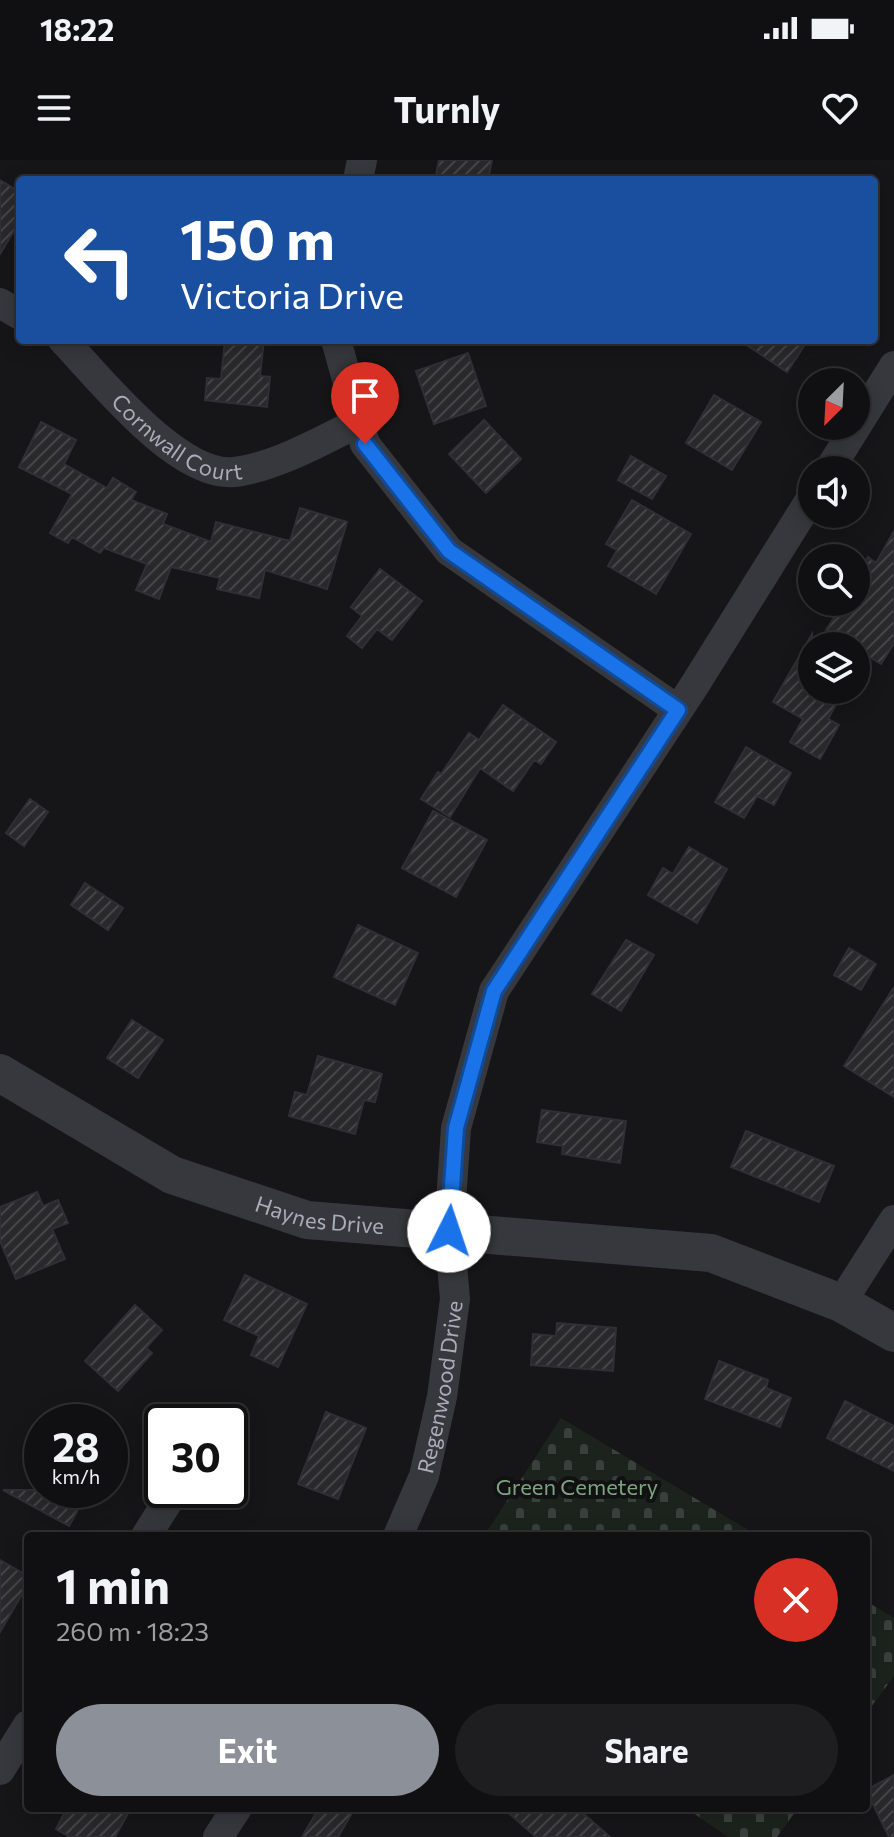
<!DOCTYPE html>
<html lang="en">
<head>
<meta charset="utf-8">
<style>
	body { margin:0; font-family:Commissioner,sans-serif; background:#1e1e20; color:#f1f3f6; height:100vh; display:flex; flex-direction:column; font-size:30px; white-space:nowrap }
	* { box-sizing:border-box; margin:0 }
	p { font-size:26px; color:#9c9d9f }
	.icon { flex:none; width:44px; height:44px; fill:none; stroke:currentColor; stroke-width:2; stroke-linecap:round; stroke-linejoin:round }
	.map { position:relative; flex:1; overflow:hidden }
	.sheet { position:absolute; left:24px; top:1372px; width:846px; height:280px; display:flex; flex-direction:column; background:#101012; border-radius:8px; box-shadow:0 4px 20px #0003,0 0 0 2px #303032 }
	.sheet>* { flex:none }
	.banner { position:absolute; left:16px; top:16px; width:862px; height:168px; border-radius:8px; box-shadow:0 4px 20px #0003,0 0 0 2px #303032; background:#1a4fa0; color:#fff; overflow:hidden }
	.needle { width:52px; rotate:204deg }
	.fabs { position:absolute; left:798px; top:208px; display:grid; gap:16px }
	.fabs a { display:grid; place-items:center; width:72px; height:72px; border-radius:50%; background:#101012; box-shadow:0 4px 20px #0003,0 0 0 2px #303032; font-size:40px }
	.speed { position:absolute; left:24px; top:1244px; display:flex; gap:16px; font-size:40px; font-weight:700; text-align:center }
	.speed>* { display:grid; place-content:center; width:104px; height:104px; border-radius:50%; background:#101012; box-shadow:0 4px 20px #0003,0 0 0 2px #303032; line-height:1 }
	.speed small { font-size:20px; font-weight:400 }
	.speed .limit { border:4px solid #111; border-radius:12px; background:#fff; color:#111 }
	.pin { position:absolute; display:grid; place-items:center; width:68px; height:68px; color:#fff; margin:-82px -34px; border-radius:50% 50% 50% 0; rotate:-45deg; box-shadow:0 0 8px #0007 }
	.pin .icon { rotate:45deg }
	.me { position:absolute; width:88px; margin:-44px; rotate:4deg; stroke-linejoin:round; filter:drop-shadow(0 0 6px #0008) }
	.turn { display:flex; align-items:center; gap:28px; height:168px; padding:0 32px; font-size:36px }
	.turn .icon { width:104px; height:104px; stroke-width:2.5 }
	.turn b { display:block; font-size:56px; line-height:68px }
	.round { display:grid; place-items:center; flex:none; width:84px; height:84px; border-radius:42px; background:#1e1e20 }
	.head { display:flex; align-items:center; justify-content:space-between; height:136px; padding:0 32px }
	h1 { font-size:48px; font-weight:700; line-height:60px }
	.primary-button { display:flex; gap:16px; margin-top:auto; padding:16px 32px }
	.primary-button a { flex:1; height:92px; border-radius:48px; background:#8c9099; color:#fff; font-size:32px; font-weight:700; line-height:92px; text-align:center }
	.primary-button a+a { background:#1e1e20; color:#f1f3f6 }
	.status { display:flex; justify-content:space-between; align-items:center; height:56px; padding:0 40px; background:#101012; direction:ltr }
	.status svg { height:22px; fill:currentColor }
	header { display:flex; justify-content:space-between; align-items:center; height:104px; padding:0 32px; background:#101012; font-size:36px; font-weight:700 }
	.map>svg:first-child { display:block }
	.cemetery { fill:url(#cemetery-stones) }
	.building { fill:url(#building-hatch); stroke:#303034; stroke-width:2 }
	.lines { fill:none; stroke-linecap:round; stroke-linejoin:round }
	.minor { stroke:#37383d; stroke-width:30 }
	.tertiary { stroke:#37383d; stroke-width:38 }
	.route-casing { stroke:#114b97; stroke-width:20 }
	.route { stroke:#1a73e8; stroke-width:14 }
	.labels { text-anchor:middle; stroke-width:8; stroke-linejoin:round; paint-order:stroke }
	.street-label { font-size:22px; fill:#a8adb8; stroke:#111113 }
	.park-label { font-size:22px; fill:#7fa381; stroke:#111113 }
</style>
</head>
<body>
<div class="status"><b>18:22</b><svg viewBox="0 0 49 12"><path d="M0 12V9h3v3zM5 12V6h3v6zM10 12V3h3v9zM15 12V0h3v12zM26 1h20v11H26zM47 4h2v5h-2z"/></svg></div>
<header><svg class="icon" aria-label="menu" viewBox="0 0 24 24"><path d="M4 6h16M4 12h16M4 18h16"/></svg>Turnly<svg class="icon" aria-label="heart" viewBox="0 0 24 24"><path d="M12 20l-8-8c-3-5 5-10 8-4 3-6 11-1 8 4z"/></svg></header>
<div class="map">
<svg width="894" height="1677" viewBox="0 0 894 1677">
	<defs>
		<pattern id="cemetery-stones" width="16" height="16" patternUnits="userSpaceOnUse" patternTransform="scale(2)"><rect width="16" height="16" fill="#1c231d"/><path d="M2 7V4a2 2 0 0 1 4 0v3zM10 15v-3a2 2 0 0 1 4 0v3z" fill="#3a403c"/></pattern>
		<pattern id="building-hatch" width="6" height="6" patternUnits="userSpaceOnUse" patternTransform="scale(2)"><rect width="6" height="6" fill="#29292c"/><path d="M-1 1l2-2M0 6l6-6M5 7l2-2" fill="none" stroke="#454548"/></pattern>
	</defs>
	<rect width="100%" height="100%" fill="#161618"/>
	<path class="cemetery" d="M561 1258 758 1376H484Z
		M866 1441 894 1458V1516L866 1554Z
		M686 1648H798L777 1677H728Z"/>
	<path class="building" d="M439 0H492L488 20H435Z
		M0 20 20 32V61L0 94Z
		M225 180H264L260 216 270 217 267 247 205 240 207 218 221 219Z
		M739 180H808L787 212Z
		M468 193 486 246 434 264 416 211Z
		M714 235 761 262 732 310 686 283Z
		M484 260 521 299 486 333 449 294Z
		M41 262 76 280 64 304 107 328 113 318 136 332 131 340 167 354 163 364 211 382 216 362 290 381 300 348 347 362 327 429 265 410 259 438 217 429 220 418 171 407 159 439 136 430 147 404 104 388 100 393 72 377 68 383 50 373 72 334 19 307Z
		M631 296 666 316 652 339 618 320Z
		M632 340 691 374 656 434 608 406 617 390 606 384Z
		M894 371V483L881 504 856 489V486H851L826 470 844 442H856V416L868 397 876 403Z
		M380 409 422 441 392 480 377 469 362 488 347 476 362 456 351 447Z
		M812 474V530H844L828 559 839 565 820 599 790 582 803 559 773 542Z
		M503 545 556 582 541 604 534 600 513 631 480 608 450 657 421 639 438 612 441 614 469 573 479 580Z
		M746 587 791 613 774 645 757 636 744 658 715 642Z
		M30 639 48 652 24 686 6 673Z
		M433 651 487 680 456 737 402 708Z
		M689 687 727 709 697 763 648 735 663 708 673 714Z
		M85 723 123 748 108 770 71 745Z
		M358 765 418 793 395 845 334 817Z
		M626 780 654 795 621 851 592 834Z
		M849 788 876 804 861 830 834 815Z
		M894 827V937L844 906Z
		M132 860 163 880 138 918 107 898Z
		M318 896 382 914 375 942 364 940 355 974 289 956 295 932 307 935Z
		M542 950 626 961 620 1003 562 994 563 986 537 982Z
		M746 971 834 1006 819 1042 731 1007Z
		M37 1032 43 1046 58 1040 68 1063 52 1069 65 1099 16 1119 0 1081V1047Z
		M245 1115 307 1144 278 1207 251 1195 259 1176 224 1160Z
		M135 1145 162 1170 146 1188 152 1193 118 1231 85 1201Z
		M557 1163 616 1168 613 1211 531 1205 533 1174 556 1176Z
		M719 1201 768 1220 766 1228 791 1238 780 1267 705 1239Z
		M845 1241 894 1266V1311L827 1278Z
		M326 1252 366 1268 338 1339 298 1324Z
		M3 1330H89L69 1366Z
		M0 1400 28 1416V1424L0 1472Z
		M894 1615V1677H889L866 1630Z
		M67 1648H131L115 1677H70L56 1669Z
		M319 1648H355L338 1677H302Z
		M503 1648H577L610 1677H536Z"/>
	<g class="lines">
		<g class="minor">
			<path d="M358 20 362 0"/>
			<path d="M0 143 20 155"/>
			<path id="s1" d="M63 180C99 218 178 318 234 312 273 308 324 280 359 262"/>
			<path d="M336 180 365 284 449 391 678 550"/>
			<path d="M829 310 894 206"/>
			<path d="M841 1143 894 1060"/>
			<path d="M146 1376 175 1330"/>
			<path id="s2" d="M398 1376 424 1316 442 1237 455 1139 449 1071 456 968 494 831 694 526 812 337"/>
			<path d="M0 1610 28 1565"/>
			<path d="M218 1677 237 1648"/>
		</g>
		<path class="tertiary" id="s3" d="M0 913 172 1015 307 1060 711 1093 841 1143 894 1173"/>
	</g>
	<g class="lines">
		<g class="route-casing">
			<path id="route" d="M365 284 449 391 678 550 494 831 456 968 449 1071"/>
		</g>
		<use href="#route" class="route"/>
	</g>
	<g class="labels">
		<g class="street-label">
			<text dy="8" stroke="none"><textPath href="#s1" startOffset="154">Cornwall Court</textPath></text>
			<text dy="8" stroke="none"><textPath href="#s3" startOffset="354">Haynes Drive</textPath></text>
			<text dy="8" stroke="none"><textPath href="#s2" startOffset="156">Regenwood Drive</textPath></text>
		</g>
		<g class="park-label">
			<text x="577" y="1335">Green Cemetery</text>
		</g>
	</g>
</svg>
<div class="fabs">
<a><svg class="needle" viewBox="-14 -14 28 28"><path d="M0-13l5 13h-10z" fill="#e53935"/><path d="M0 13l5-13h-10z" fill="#9c9d9f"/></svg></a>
<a><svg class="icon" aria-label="sound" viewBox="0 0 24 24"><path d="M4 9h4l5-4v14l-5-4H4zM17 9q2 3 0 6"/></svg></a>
<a><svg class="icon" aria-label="search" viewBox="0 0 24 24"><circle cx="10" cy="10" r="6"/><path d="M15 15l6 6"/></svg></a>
<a><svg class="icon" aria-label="layers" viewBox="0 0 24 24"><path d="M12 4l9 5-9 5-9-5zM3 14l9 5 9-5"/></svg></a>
</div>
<div class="speed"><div>28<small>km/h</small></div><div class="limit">30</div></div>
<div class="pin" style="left:365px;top:284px;background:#d93025"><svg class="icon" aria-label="arrive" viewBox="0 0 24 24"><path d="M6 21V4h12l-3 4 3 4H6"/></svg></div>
<svg class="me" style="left:449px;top:1071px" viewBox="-20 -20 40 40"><circle r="19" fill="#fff"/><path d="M0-13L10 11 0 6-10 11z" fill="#1a73e8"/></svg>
<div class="banner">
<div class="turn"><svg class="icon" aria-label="left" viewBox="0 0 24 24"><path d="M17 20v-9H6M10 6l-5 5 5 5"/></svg><div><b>150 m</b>Victoria Drive</div></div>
</div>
<section class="sheet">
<div class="head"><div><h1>1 min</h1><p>260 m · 18:23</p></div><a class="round" style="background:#d93025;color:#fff"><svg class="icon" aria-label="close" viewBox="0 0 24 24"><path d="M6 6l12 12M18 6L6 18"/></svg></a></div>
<div class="primary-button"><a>Exit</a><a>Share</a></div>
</section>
</div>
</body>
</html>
